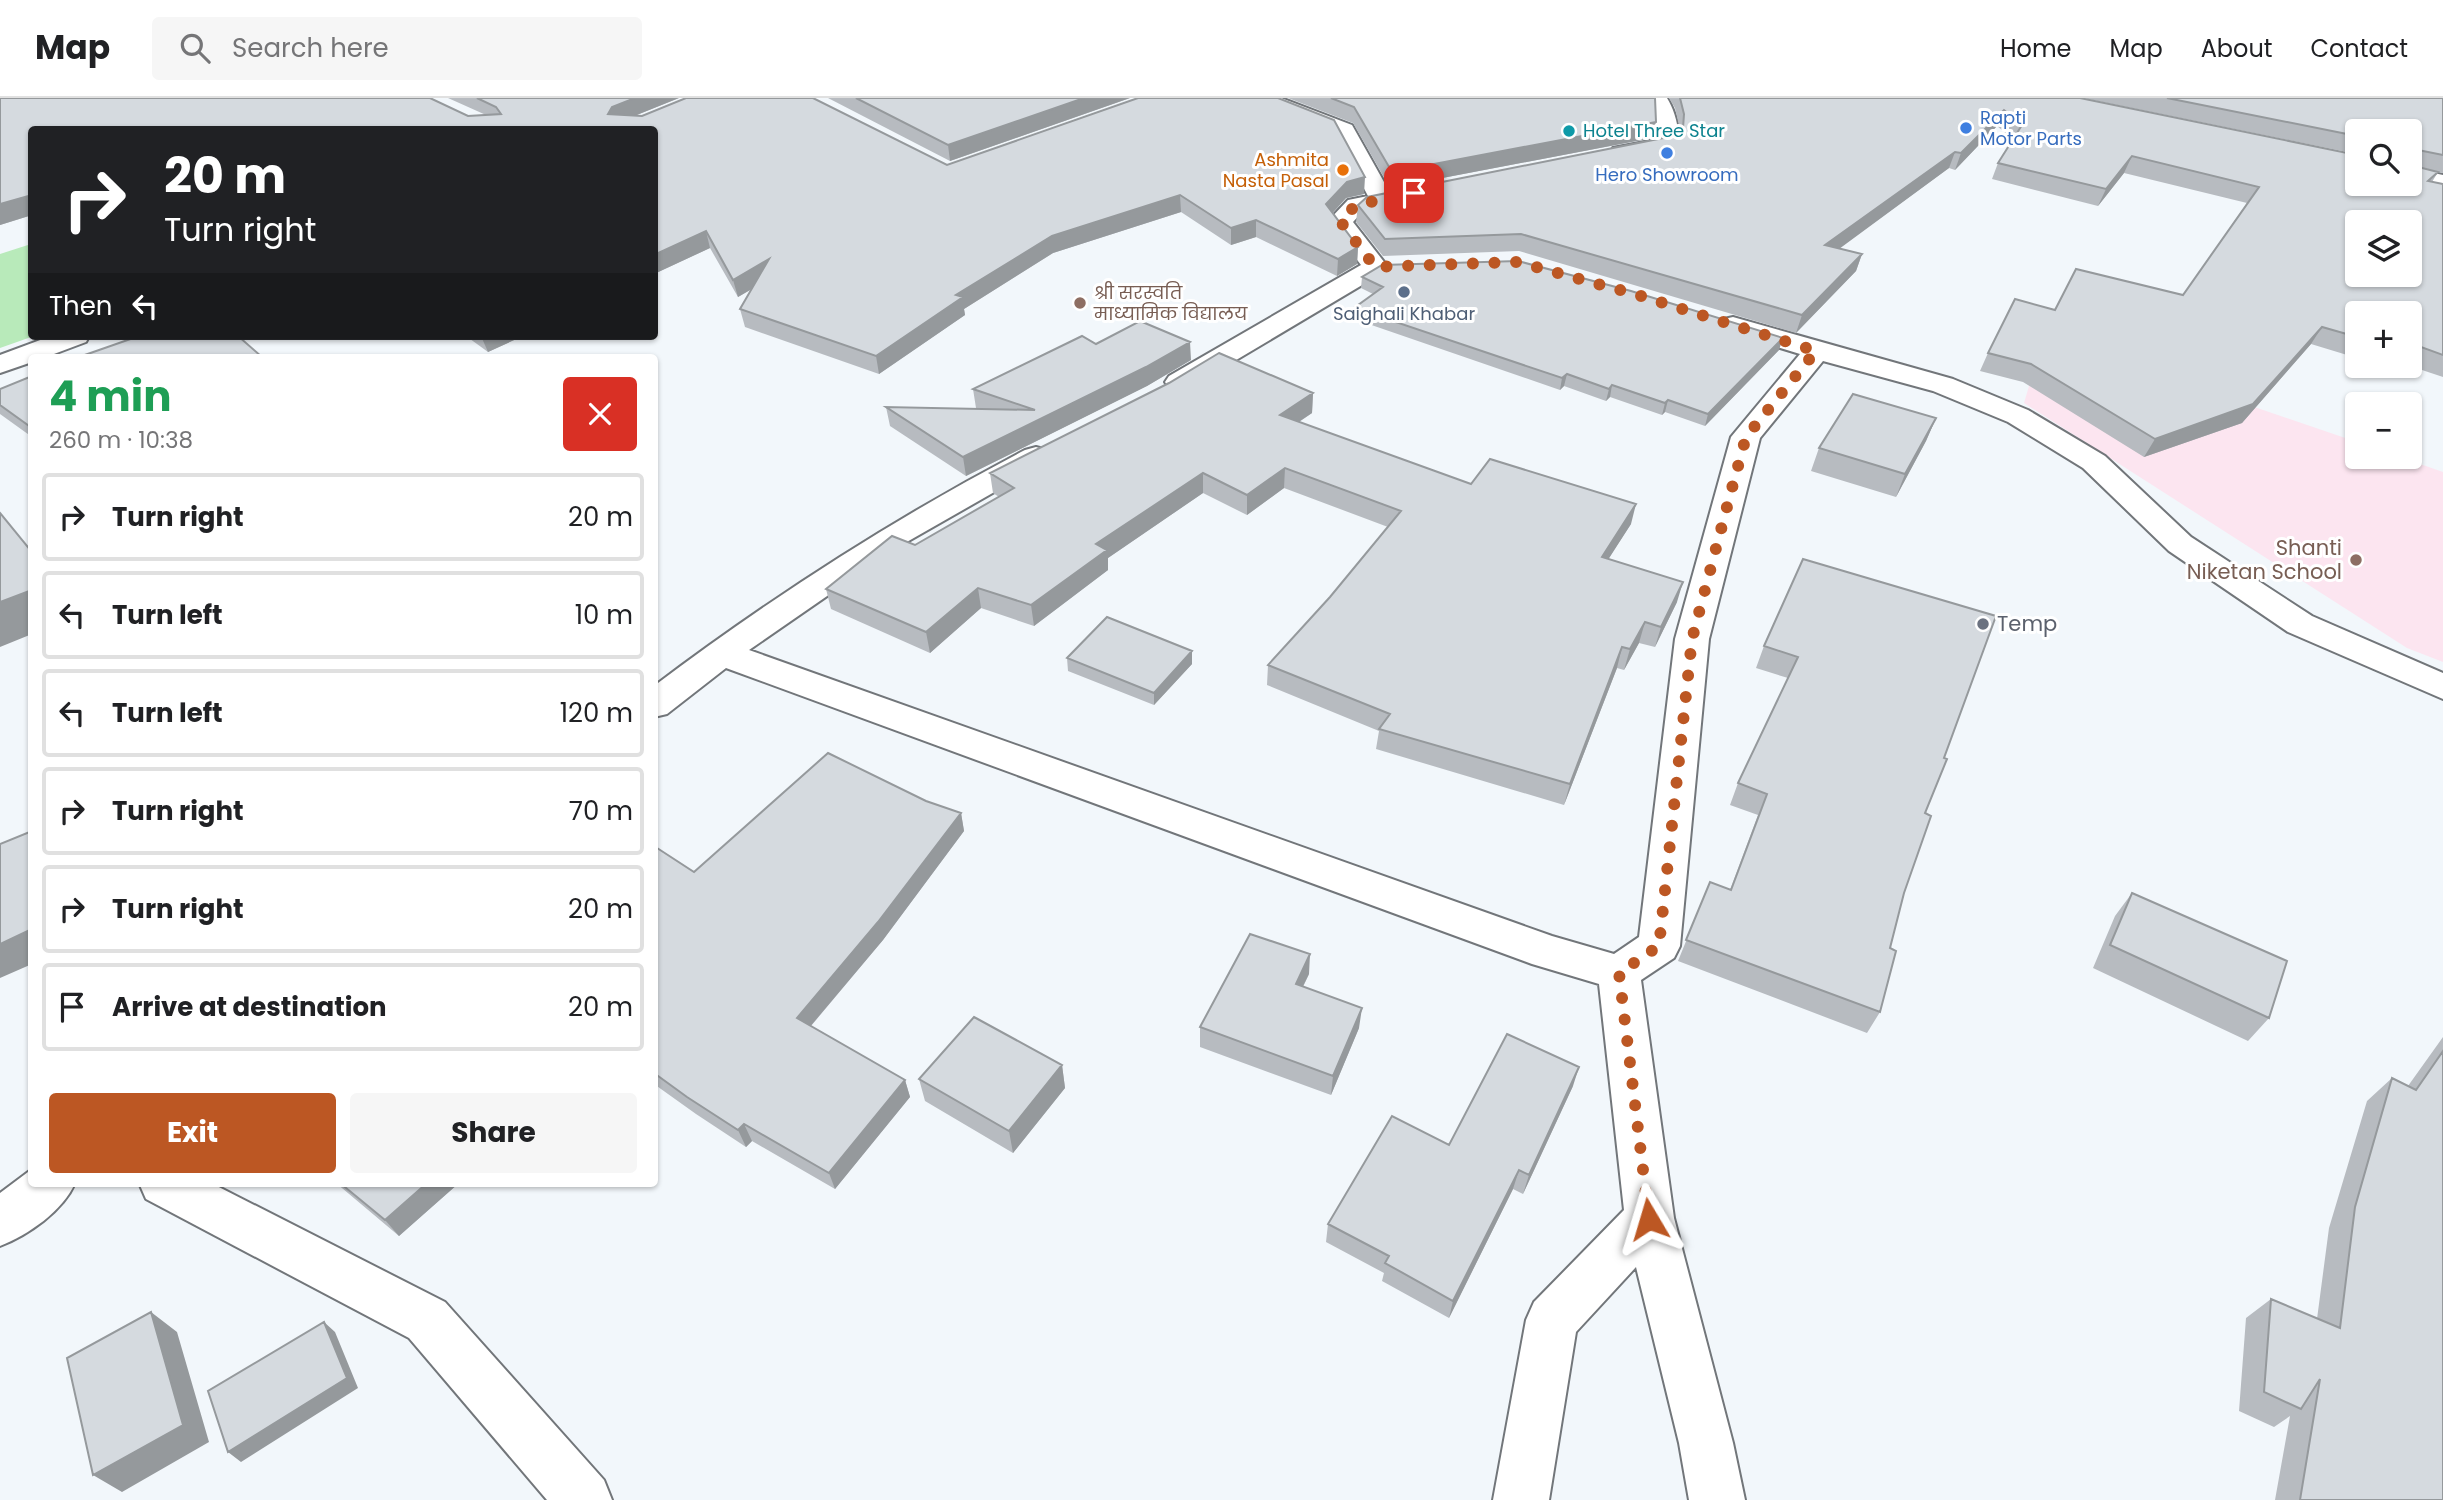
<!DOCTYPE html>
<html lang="en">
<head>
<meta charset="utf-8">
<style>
	body { margin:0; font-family:Poppins,"Noto Sans Devanagari",sans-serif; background:#f6f6f6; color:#202124; height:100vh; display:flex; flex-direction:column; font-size:26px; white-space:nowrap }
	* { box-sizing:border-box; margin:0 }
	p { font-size:23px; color:#757577 }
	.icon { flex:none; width:38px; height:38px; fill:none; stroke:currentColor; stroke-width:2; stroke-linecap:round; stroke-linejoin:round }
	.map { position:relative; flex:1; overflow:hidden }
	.side { position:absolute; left:28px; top:256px; width:630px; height:833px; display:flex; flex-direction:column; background:#fff; border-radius:7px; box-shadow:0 2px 5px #0004 }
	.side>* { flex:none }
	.hud { position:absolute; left:28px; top:28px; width:630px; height:214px; border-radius:7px; box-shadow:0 2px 5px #0004; background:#202124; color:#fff; overflow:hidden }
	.fabs { position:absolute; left:2345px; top:21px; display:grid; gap:14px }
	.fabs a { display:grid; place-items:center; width:77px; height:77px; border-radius:7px; background:#fff; box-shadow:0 2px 5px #0004; font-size:35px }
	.pin { position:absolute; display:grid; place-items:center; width:60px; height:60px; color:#fff; margin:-30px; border-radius:14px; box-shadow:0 4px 10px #0006 }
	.me { position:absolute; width:77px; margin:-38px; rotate:353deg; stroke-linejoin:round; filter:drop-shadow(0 0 5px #0008) }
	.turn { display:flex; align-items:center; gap:24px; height:147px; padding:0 21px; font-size:32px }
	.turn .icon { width:91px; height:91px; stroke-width:2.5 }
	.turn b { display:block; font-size:49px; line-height:60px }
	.then { display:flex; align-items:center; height:66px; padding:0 21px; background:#0003; gap:14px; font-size:26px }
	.round { display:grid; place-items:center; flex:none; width:74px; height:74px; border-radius:7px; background:#f6f6f6 }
	.headline { display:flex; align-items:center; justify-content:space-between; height:119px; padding:0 21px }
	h1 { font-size:42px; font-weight:700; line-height:52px; color:#1e9e55 }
	.cta { display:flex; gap:14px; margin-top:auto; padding:14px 21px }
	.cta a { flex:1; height:80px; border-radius:7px; background:#bc5723; color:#fff; font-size:28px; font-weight:700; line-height:80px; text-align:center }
	.cta a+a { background:#f6f6f6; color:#202124 }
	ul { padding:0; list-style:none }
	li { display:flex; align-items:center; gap:21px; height:88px; margin:0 14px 10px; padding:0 7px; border:4px solid #e0e0e0; border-radius:7px }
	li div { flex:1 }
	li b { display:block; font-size:26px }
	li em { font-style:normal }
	header { display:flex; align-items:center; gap:42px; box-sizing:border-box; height:98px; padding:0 35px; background:#fff; border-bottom:2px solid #e0e0e0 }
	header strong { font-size:33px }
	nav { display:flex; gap:38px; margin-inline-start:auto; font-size:24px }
	.search { width:490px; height:63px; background:#f6f6f6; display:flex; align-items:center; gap:18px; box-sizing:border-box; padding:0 24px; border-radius:7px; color:#757577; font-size:26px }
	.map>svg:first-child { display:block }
	.education { fill:#fce5f0 }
	.green { fill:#b8eaba }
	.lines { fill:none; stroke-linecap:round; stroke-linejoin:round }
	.street-casing { stroke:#72767a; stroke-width:4 }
	.primary-casing { stroke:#72767a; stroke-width:4 }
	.street { fill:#fff; fill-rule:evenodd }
	.primary { fill:#fff; fill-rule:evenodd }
	.wall { fill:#b7bbc0 }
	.shaded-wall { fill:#95999c }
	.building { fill:#d5dadf; stroke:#95999c; stroke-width:2; fill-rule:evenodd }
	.route { stroke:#bc5723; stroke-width:12; stroke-dasharray:0 21.6 }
	.shop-dot { fill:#3f7fe0; stroke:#fff; stroke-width:2.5 }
	.culture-dot { fill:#0f9aa8; stroke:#fff; stroke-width:2.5 }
	.food-dot { fill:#e8710a; stroke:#fff; stroke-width:2.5 }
	.service-dot { fill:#5c6f8a; stroke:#fff; stroke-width:2.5 }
	.education-dot { fill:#8d6e63; stroke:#fff; stroke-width:2.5 }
	.worship-dot { fill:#6b7280; stroke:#fff; stroke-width:2.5 }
	.labels { text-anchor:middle; stroke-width:6; stroke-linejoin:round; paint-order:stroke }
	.far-shop-label { font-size:18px; fill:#366cbe; stroke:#fff; text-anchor:start }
	.far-culture-label { font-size:18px; fill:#0d838f; stroke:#fff; text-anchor:start }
	.far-food-label { font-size:18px; fill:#c56008; stroke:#fff; text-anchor:end }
	.far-education-label { font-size:18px; fill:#785e54; stroke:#fff; text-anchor:start }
	.far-service-label { font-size:18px; fill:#4e5e75; stroke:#fff }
	.education-label { font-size:21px; fill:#785e54; stroke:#fff; text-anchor:end }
	.worship-label { font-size:21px; fill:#5b616d; stroke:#fff; text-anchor:start }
</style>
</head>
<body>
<header>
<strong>Map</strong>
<div class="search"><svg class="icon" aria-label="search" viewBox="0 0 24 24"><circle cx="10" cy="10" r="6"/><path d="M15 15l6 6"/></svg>Search here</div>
<nav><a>Home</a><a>Map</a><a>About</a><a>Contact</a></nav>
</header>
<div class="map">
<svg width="2443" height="1402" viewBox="0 0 2443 1402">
	<rect width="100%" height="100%" fill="#f2f7fb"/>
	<path class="education" d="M2044 237 2357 344V359H2400L2443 374V564L2407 550 2024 305Z"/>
	<path class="green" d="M31 146 32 238H34L0 250V156Z"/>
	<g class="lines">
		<g class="street-casing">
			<path id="street" d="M1252 0H1281L1352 27 1389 93 1410 89 1418 91 1422 96 1418 101 1364 112 1353 124 1388 169 1384 174 1189 290 1179 292 1169 290 1165 284 1169 278 1361 167 1328 123 1348 102 1368 98 1335 36 1255 4Z
				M1647 0H1667C1675 13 1683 37 1674 51 1656 55 1631 64 1613 60L1610 55 1613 50 1655 42 1654 15Z
				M1733 219 1953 281 2028 312 2105 358 2191 439 2312 518 2443 575V601L2288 534 2169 453 2083 370 2008 324 1933 293 1823 263 1760 340 1709 541 1680 848 1674 860 1641 882 1674 1120 1733 1345 1745 1402H1689L1679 1345 1636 1169 1576 1234 1549 1402H1493L1526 1222 1534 1204 1624 1112 1599 886 1532 866 726 570 667 616 654 619V588C772 499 895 420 1025 352L1036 349 1047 352 1051 358 1047 364 898 449 749 552 1552 838 1614 856 1639 839 1675 541 1731 339 1800 256 1724 233 1720 227 1724 221Z
				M51 238H89L86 244 46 259H32V264L0 275V257Z
				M32 1071V1085H75C63 1113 28 1137 0 1148V1095Z
				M139 1085H211L445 1204 604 1382 612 1402H547L409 1240 146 1101Z"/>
		</g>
		<g class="primary-casing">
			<path id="primary" d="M2410 70 2443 77V91L2410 84Z"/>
		</g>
		<use href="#street" class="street"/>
		<use href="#primary" class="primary"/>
	</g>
	<path class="wall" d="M0 0 468 18 486 17 448 0H679L634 18 947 67 1364 96 1346 100 1333 115 1358 149 1357 166 1337 178 1256 139 1231 147 1181 114 1053 155 964 211 965 217 879 276 745 229 740 211 752 191 738 199 710 150 654 176V32H32V117L0 127Z
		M828 0H1130L950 63Z
		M1288 0H1655L1652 40 1390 90 1353 25Z
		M1669 0H2080L2357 86 2410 33H2357V56L2083 0H2443V75L2438 74 2432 84 2443 86V279L2410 268V215H2357V260L2311 246 2242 325 2144 359 2023 284 1980 273 1988 255 2055 212 2183 197 2247 105 2124 75 2098 108 1992 81 1998 65 2013 41 1997 28 1955 72 1949 70 1839 150 1862 156 1856 173 1796 235 1519 153 1383 158 1356 124 1358 107 1678 37 1680 32 1675 10Z
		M1362 179 1779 252 1705 328 1665 314 1662 317 1610 299 1606 303 1564 288 1560 292 1354 221V210L1373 196 1361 190Z
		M466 238H523L488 254Z
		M1096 246 1191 262 1147 288 966 378 890 328 886 309 980 311 976 310 973 291Z
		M32 278V339L0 316V291Z
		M1313 295 1312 315 1299 324 1471 386 1631 426 1608 461 1677 504 1655 549 1639 545 1624 572 1617 570 1564 707 1376 651 1379 633 1267 587 1268 567 1330 499 1388 429 1284 390 1247 417 1203 395 1108 460V472L1034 528 981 510 930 555 831 511 826 491 915 447 999 399 993 395 990 375Z
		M1936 320 1926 343 1896 399 1811 373 1819 350Z
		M1803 461 1925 715 1890 850 1880 914 1867 935 1678 863 1710 784 1730 792 1758 717 1730 707 1738 685 1788 580 1756 570 1764 548Z
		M1192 553V566L1154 607 1068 573 1067 560Z
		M926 703 961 715 964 733 883 842 811 928 905 982 910 999 835 1091 752 1043 746 1049 696 1016 654 986V748L694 774Z
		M2132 795 2269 920 2248 943 2093 870 2115 818Z
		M1309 876 1303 889 1359 930 1331 997 1200 949V929Z
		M2443 939V1402H2275L2290 1318 2274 1329 2239 1313 2246 1220 2271 1201 2317 1221 2329 1130 2367 1003 2392 980 2408 988Z
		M1062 967 1065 990 1013 1055 925 1003 919 981Z
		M1573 988 1523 1096 1513 1091 1449 1220 1382 1183 1384 1175 1326 1144 1328 1126 1449 1047Z
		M336 1085H459L399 1138Z"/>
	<path class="shaded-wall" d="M635 0H679L617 25 608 16 612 9Z
		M1084 0H1130L950 63 948 47Z
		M2004 12 1997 28 1955 72 1961 55Z
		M1656 24 1652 40 1390 90 1392 74Z
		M1955 54 1949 70 1820 165 1825 147Z
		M2132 58 2124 75 2098 108 2106 91Z
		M1365 79 1364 96 1346 100 1325 123 1326 106 1347 84Z
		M32 97V117L0 127V106Z
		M1180 97 1181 114 1053 155 964 211 965 217 879 276 876 258 956 197 1052 138Z
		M1256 122V139L1231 147V130Z
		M706 133 710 150 654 176V157Z
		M1358 149 1357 166 1337 178 1338 161Z
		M1862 156 1856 173 1796 235 1802 217Z
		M769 161 774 178 738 199 733 182Z
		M2322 229 2311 246 2242 325 2144 359 2155 341Z
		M481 238H523L488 254Z
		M1783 240 1779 252 1705 328 1708 316Z
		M1190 244 1191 262 1147 288 966 378 963 359Z
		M1567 276 1564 288 1560 292 1562 280Z
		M1612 287 1610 299 1606 303 1609 291Z
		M1313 295 1312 315 1279 337 1280 317Z
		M1668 302 1665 314 1662 317 1665 305Z
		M1936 320 1926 343 1896 399 1905 376Z
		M1285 370 1284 390 1247 417V397Z
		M1203 375V395L1108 460V472L1034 528 1031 507 1096 446Z
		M1636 406 1631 426 1597 479 1602 459Z
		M1683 484 1677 504 1655 549 1661 529Z
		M978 490 981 510 930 555 926 534Z
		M32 492V536L0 549V504Z
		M1645 524 1639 545 1624 572 1630 551Z
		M1622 549 1617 570 1564 707 1570 686Z
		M1192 553V566L1154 607V595Z
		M961 715 964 733 883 842 803 937 797 920Z
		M32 831V866L0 880V846Z
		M1310 856 1309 876 1294 906 1296 886Z
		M1362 910 1359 930 1331 997 1333 978Z
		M1062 967 1065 990 1013 1055 1009 1033Z
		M1579 969 1573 988 1523 1096 1529 1077Z
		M905 982 910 999 835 1091 829 1075Z
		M744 1026 752 1043 746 1049 738 1032Z
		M1519 1072 1513 1091 1449 1220 1453 1203Z
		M427 1085H459L399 1138 385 1122Z
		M151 1214 177 1234 209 1344 122 1394 93 1377Z
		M324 1224 335 1234 358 1290 241 1364 228 1354Z"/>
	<path class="building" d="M0 0H430L468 18 501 16 496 9 477 0H635L612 9 608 16 642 18 686 0H813L947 67 1138 0H1278L1334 22 1365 79 1347 84 1326 106 1358 149 1338 161 1256 122 1231 130 1180 97 1052 138 956 197 963 199 876 258 740 211 769 161 733 182 706 133 654 157V32H32V97L0 106Z
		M856 0H1084L948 47Z
		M1331 0H1655L1656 24 1392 74 1354 9Z
		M1680 0H2080L2357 57V86H2410V33H2357V38L2167 0H2443V57L2418 52V69L2438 74 2428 83 2443 86V257L2410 245V215H2357V239L2322 229 2253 306 2155 341 2031 266 1988 255 2015 201 2055 212 2076 171 2183 197 2259 89 2132 58 2106 91 1998 65 2022 27 2004 12 1961 55 1955 54 1825 147 1862 156 1802 217 1521 136 1385 141 1358 107 1367 99 1678 37 1683 30 1684 16ZM2357 124H2410V177H2357Z
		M1518 163 1631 193 1783 240 1708 316 1668 302 1665 305 1612 287 1609 291 1567 276 1562 280 1354 210 1383 189 1362 179 1382 167Z
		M1140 223 1190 244 1146 269 963 359 886 309 1035 312 973 291 1082 238 1096 246Z
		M139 238H238L262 259H79Z
		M1219 255 1313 295 1280 317 1471 386 1490 361 1636 406 1602 459 1683 484 1661 529 1645 524 1630 551 1622 549 1570 686 1379 631 1390 616 1268 567 1330 499 1401 413 1285 370 1247 397 1203 375 1096 446 1107 452 1031 507 978 490 926 534 826 491 892 438 915 447 1014 390 990 375 1169 285Z
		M32 278V330L0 307V291Z
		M1853 296 1936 320 1905 376 1819 350Z
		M0 415 32 454V492L0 504Z
		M1803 461 1996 518 1944 660 1947 661 1925 715 1931 718 1904 795 1890 850 1896 853 1880 914 1686 842 1710 784 1731 792 1767 696 1738 685 1798 559 1764 548Z
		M1107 519 1192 553 1154 595 1067 560Z
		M828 655 926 703 961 715 878 824 797 920 905 982 829 1075 744 1026 738 1032 687 999 654 975V748L694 774Z
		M32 733V831L0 846V746Z
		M2132 795 2287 863 2269 920 2110 847Z
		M1250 836 1310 856 1296 886 1362 910 1333 978 1200 929Z
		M974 919 1062 967 1009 1033 919 981Z
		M1507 936 1579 969 1529 1077 1519 1072 1453 1203 1385 1165 1389 1158 1328 1126 1392 1018 1449 1047Z
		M2443 953V1402H2300L2320 1281 2301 1311 2264 1294 2271 1201 2340 1230 2355 1109 2392 980 2416 992Z
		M340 1085H427L385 1122Z
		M151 1214 183 1327 93 1377 67 1260Z
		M324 1224 347 1280 228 1354 208 1293Z"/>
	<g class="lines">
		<path class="route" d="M1414 95 1356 107 1340 123 1375 169 1518 164 1638 197 1816 253 1746 339 1732 390 1692 541 1659 848 1619 875 1649 1121"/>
	</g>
	<g class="shop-dot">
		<circle cx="1966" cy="30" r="7"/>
		<circle cx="1667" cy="55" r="7"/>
	</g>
	<circle class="culture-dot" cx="1569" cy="33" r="7"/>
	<circle class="food-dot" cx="1343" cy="72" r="7"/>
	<circle class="service-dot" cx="1404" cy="194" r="7"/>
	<g class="education-dot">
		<circle cx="1080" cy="205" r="7"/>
		<circle cx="2356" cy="462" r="7"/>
	</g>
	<circle class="worship-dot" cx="1983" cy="526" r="7"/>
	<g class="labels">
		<g class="far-shop-label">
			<text x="1980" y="26">Rapti<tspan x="1980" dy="21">Motor Parts</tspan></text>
			<text x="1667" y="83" text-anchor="middle">Hero Showroom</text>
		</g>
		<g class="far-culture-label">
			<text x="1583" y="39">Hotel Three Star</text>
		</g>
		<g class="far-food-label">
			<text x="1329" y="68">Ashmita<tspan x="1329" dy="21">Nasta Pasal</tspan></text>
		</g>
		<g class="far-education-label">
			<text x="1094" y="201">श्री सरस्वति<tspan x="1094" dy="21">माध्यामिक विद्यालय</tspan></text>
		</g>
		<g class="far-service-label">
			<text x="1404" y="222">Saighali Khabar</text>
		</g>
		<g class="education-label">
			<text x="2342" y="457">Shanti<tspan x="2342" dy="24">Niketan School</tspan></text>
		</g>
		<g class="worship-label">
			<text x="1997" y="533">Temp</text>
		</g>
	</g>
</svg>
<div class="fabs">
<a><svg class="icon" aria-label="search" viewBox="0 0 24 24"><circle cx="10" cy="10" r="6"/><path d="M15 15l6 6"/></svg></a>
<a><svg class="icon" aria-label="layers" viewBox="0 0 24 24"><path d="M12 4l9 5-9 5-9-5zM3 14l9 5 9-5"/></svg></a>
<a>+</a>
<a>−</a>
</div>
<div class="pin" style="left:1414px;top:95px;background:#d93025"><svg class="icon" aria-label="arrive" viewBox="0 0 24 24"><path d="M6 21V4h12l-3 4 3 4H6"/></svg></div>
<svg class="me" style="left:1649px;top:1121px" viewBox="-20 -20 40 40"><path d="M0-17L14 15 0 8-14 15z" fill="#bc5723" stroke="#fff" stroke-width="4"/></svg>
<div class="hud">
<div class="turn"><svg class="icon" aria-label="right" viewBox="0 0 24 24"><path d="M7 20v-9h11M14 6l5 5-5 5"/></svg><div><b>20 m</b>Turn right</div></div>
<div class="then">Then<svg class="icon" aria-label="left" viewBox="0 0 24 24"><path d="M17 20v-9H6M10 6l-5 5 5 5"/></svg></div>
</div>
<section class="side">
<div class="headline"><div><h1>4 min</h1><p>260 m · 10:38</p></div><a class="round" style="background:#d93025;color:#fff"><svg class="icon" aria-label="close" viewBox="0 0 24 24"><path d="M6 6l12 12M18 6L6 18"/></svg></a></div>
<ul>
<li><svg class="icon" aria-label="right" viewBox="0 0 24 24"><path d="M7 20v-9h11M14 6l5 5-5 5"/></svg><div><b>Turn right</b></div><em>20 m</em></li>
<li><svg class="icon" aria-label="left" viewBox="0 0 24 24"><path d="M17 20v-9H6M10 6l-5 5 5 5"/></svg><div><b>Turn left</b></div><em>10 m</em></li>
<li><svg class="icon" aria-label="left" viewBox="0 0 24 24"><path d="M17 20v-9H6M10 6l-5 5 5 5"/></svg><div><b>Turn left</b></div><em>120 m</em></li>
<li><svg class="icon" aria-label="right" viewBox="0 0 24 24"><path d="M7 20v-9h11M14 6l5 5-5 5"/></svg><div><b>Turn right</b></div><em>70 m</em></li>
<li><svg class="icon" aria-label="right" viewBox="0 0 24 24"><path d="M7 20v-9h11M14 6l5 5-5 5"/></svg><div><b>Turn right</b></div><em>20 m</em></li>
<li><svg class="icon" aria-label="arrive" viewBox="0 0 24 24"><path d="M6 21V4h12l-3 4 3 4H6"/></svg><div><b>Arrive at destination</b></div><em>20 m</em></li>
</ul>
<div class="cta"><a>Exit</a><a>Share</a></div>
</section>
</div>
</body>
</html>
